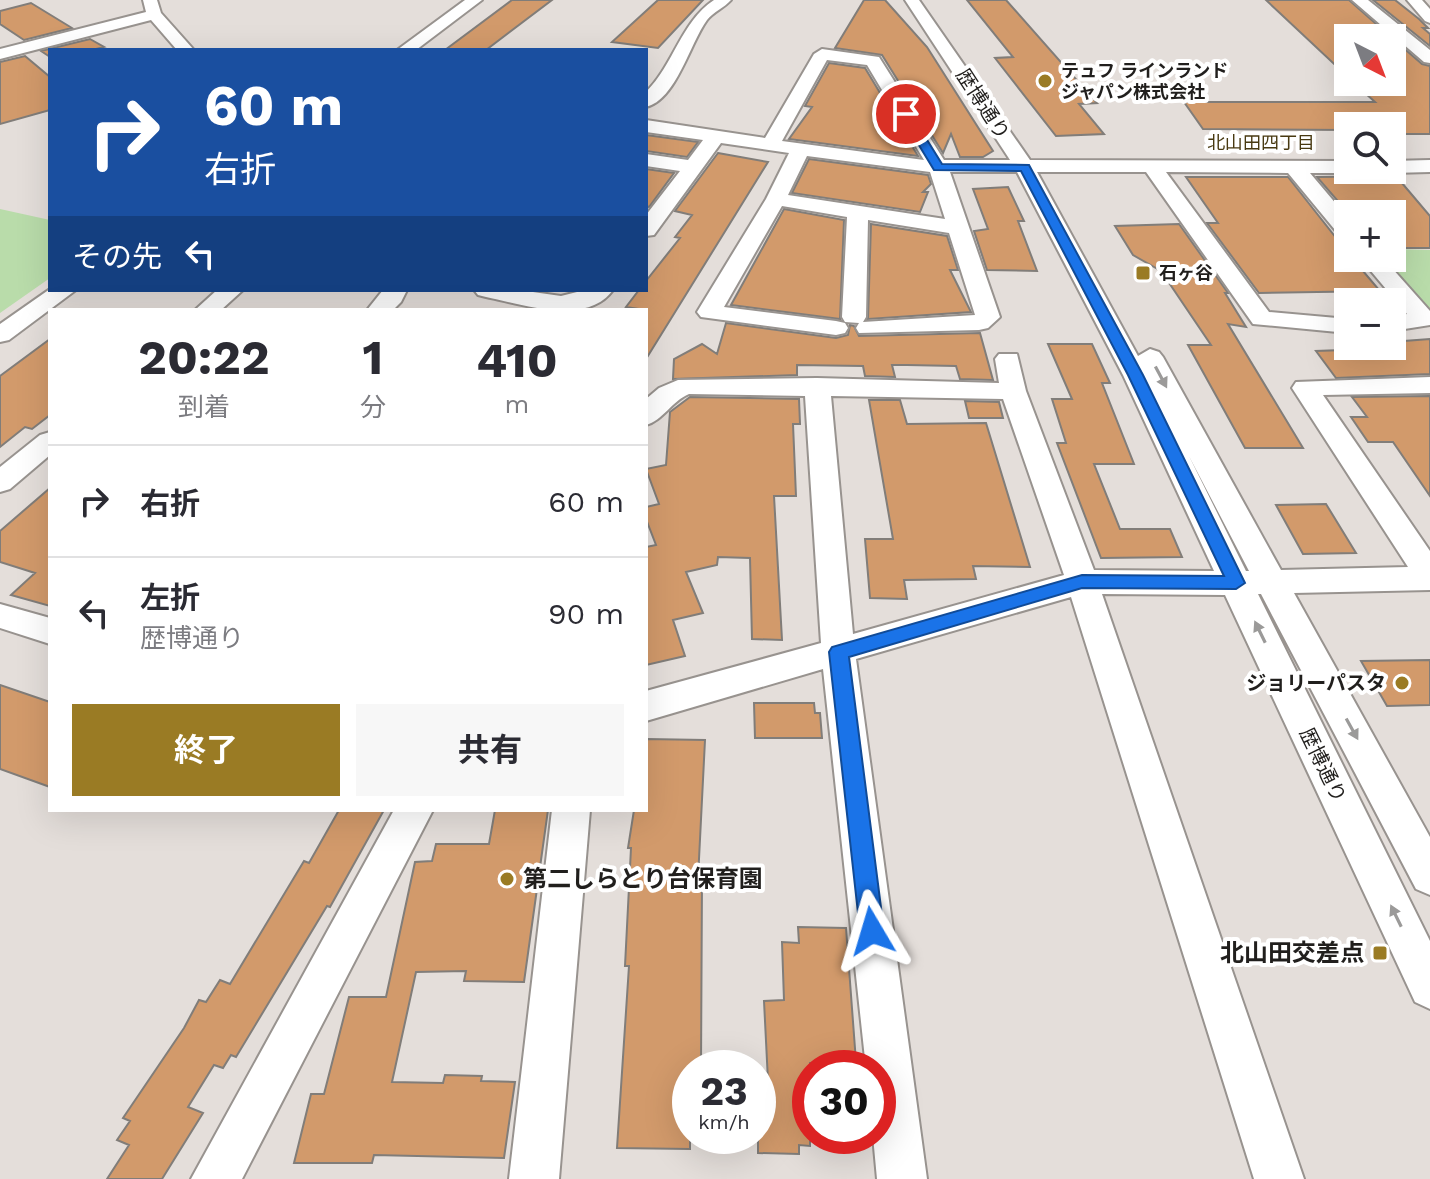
<!DOCTYPE html>
<html lang="ja">
<head>
<meta charset="utf-8">
<style>
	body { margin:0; font-family:"Work Sans","Noto Sans JP",sans-serif; background:#f7f7f7; color:#2b2b33; height:100vh; display:flex; flex-direction:column; font-size:30px; white-space:nowrap }
	* { box-sizing:border-box; margin:0 }
	p { font-size:26px; color:#7c7c81 }
	.icon { flex:none; width:44px; height:44px; fill:none; stroke:currentColor; stroke-width:2; stroke-linecap:round; stroke-linejoin:round }
	.map { position:relative; flex:1; overflow:hidden }
	.details { position:absolute; left:48px; top:308px; width:600px; height:504px; display:flex; flex-direction:column; background:#fff; border-radius:0px; box-shadow:0 8px 32px #0002 }
	.details>* { flex:none }
	.guide { position:absolute; left:48px; top:48px; width:600px; height:244px; border-radius:0px; box-shadow:0 8px 32px #0002; background:#1a4fa0; color:#fff; overflow:hidden }
	.needle { width:52px; rotate:138deg }
	.fabs { position:absolute; left:1334px; top:24px; display:grid; gap:16px }
	.fabs a { display:grid; place-items:center; width:72px; height:72px; border-radius:0px; background:#fff; box-shadow:0 8px 32px #0002; font-size:40px }
	.speed { position:absolute; left:672px; top:1050px; display:flex; gap:16px; font-size:40px; font-weight:700; text-align:center }
	.speed>* { display:grid; place-content:center; width:104px; height:104px; border-radius:50%; background:#fff; box-shadow:0 8px 32px #0002; line-height:1 }
	.speed small { font-size:20px; font-weight:400 }
	.speed .limit { border:12px solid #d22; background:#fff; color:#111 }
	.pin { position:absolute; display:grid; place-items:center; width:68px; height:68px; color:#fff; margin:-34px; border:4px solid #fff; border-radius:50%; box-shadow:0 2px 8px #0007 }
	.me { position:absolute; width:88px; margin:-44px; rotate:353deg; stroke-linejoin:round; filter:drop-shadow(0 0 6px #0008) }
	.turn { display:flex; align-items:center; gap:28px; height:168px; padding:0 24px; font-size:36px }
	.turn .icon { width:104px; height:104px; stroke-width:2.5 }
	.turn b { display:block; font-size:56px; line-height:68px }
	.then { display:flex; align-items:center; height:76px; padding:0 24px; background:#0003; gap:16px; font-size:30px }
	.eta { display:flex; justify-content:space-evenly; align-items:center; height:136px; text-align:center }
	.eta b { font-size:48px; font-weight:700; line-height:56px }
	.primary-button { display:flex; gap:16px; margin-top:auto; padding:16px 24px }
	.primary-button a { flex:1; height:92px; border-radius:0px; background:#9a7b24; color:#fff; font-size:32px; font-weight:700; line-height:92px; text-align:center }
	.primary-button a+a { background:#f7f7f7; color:#2b2b33 }
	ul { padding:0; list-style:none }
	li { display:flex; align-items:center; gap:24px; height:112px; padding:0 24px; border-top:2px solid #e1e1e2 }
	li div { flex:1 }
	li b { display:block; font-size:30px }
	li em { font-style:normal }
	.map>svg:first-child { display:block }
	.green { fill:#b9dcaa }
	.building { fill:#d29a6b; stroke:#817d79; stroke-width:2 }
	.lines { fill:none; stroke-linecap:round; stroke-linejoin:round }
	.minor-casing { stroke:#98938f; stroke-width:4 }
	.minor { fill:#fff; fill-rule:evenodd }
	.oneway { fill:#9b9a99 }
	.route { fill:#1a73e8; stroke:#114b97; stroke-width:2 }
	.poi-dot { fill:#9a7b24; stroke:#fff; stroke-width:3 }
	.labels { text-anchor:middle; stroke-width:8; stroke-linejoin:round; paint-order:stroke }
	.far-poi-label { font-size:18px; font-weight:bold; fill:#211f1d; stroke:#fff; text-anchor:start }
	.far-neighbourhood-label { font-size:18px; fill:#483911; stroke:#fff }
	.street-label { font-size:20px; fill:#211f1d; stroke:#fff }
	.poi-label { font-size:20px; font-weight:bold; fill:#211f1d; stroke:#fff; text-anchor:end }
	.near-poi-label { font-size:24px; font-weight:bold; fill:#211f1d; stroke:#fff; text-anchor:start }
</style>
</head>
<body>
<div class="map">
<svg width="1430" height="1179" viewBox="0 0 1430 1179">
	<rect width="100%" height="100%" fill="#e4deda"/>
	<path class="green" d="M0 209 50 220V278L0 313Z
		M1392 249 1430 250V317L1381 258H1392Z"/>
	<path class="building" d="M512 0H552L486 50H445Z
		M658 0H703L658 48 612 42Z
		M864 0H885L927 47 993 151 983 157H960L951 134 943 153 882 55 835 48Z
		M967 0H1006L1097 103 1079 104 1104 134 1056 136 995 58 1013 57Z
		M1266 0H1349L1392 38H1348V77Z
		M1373 0H1395L1419 19 1428 28H1423L1430 34V46Z
		M31 3 72 28 24 40 0 24V11Z
		M1392 38 1422 64 1430 66V134H1392V126H1348V130L1203 129 1184 102H1375L1353 82H1392Z
		M90 39 104 47 92 50H50V57L41 51Z
		M25 56 50 77V110L0 124V62Z
		M829 63 865 68 918 156 789 139 812 107 805 106Z
		M646 135 698 142 687 157 646 151Z
		M718 153 768 162 646 359V310L626 307 639 290H646V281L680 238 675 237 692 215 675 211Z
		M809 159 928 175 931 184 923 192H928L920 212 792 193Z
		M646 169 674 173 649 207 646 206Z
		M1396 176 1430 216V248H1392V214H1349L1317 177Z
		M1186 177H1288L1348 253V258H1352L1380 291 1259 293 1207 223H1218Z
		M1008 187 1024 221H1018L1037 271 987 270 974 231 988 229 973 189Z
		M784 209 844 220 840 319 731 305Z
		M871 224 947 236 958 270H950L971 312 868 319Z
		M1179 224 1228 293H1225L1246 327 1228 324 1303 448H1245L1188 345H1211L1161 271 1133 255 1115 226Z
		M726 323 836 338 848 335 850 325 854 326 859 336 980 333 993 380 960 379 956 366 907 365H892L895 377 865 376 863 366 797 365V375L673 379 674 359 702 344 717 354Z
		M50 339V415L32 429 25 427 0 447V376Z
		M1430 339V374L1336 378 1316 351 1401 348 1404 341Z
		M1048 344H1092L1110 383H1102L1134 464H1094L1120 529H1170L1182 557 1101 558 1057 443H1066L1052 399H1072Z
		M1430 396V496L1393 442H1368L1351 417H1367L1352 397Z
		M690 397 799 399 800 424H793L796 496H774L782 640 752 639 750 558 718 557 717 565 686 572 703 613 673 620 685 656 646 665V547L656 545 646 519V507L659 504 646 469 666 465 670 412Z
		M869 400H900L907 424 986 423 1030 567 973 566 976 579 904 580 907 599 870 598 865 539H893Z
		M965 401 999 402 1003 418H969Z
		M50 488V606L11 595 35 573 0 562V531Z
		M1326 504 1356 553 1303 554 1276 505Z
		M1430 660V705L1387 706 1361 661Z
		M0 685 50 702V787L0 769Z
		M754 703H814L815 713H820L822 738H755Z
		M646 739 705 740 698 879H702L701 1068H690V1149L617 1148 629 966H625L631 848H628L634 810H646Z
		M339 810H384L330 907 327 906 236 1057 231 1055 223 1068 214 1065 188 1107 203 1113 162 1179H107L129 1145 117 1140 130 1121 123 1118 184 1028 199 1000 206 1002 220 980 230 984 304 861 309 863Z
		M495 810H548L524 982 464 981 466 971 416 972 392 1082 443 1083 445 1075 482 1076 481 1081 515 1082 504 1158 374 1155 372 1163H294L311 1094H324L349 997H386L415 862 432 861 436 844H489Z
		M798 927 846 928 856 1062 810 1063V1146L799 1145V1154L758 1153V1100L769 1101 764 1001 784 1000 782 942 799 943Z"/>
	<g class="lines">
		<g class="minor-casing">
			<path id="minor" d="M143 0H157L161 13 194 50H177L151 20 0 59V49L146 12Z
				M465 0H482L416 50H397Z
				M714 0H731C724 8 713 12 707 20 690 43 676 100 646 107V92C674 64 681 22 714 0Z
				M905 0H919L1030 160 1348 161V170H1356L1348 173H1310L1348 218V237L1340 236 1288 173 1166 172 1269 312 1348 319V333L1253 324 1146 172H1037L1138 356 1150 349 1159 352 1163 357 1281 570 1408 567 1292 388 1296 382 1430 377V393L1323 395 1430 551V590L1294 593 1430 837V895L1416 889 1261 594H1258L1430 941V1009L1415 1002 1225 595 1102 594 1304 1179H1254L1071 597 856 659 927 1179H877L873 1136H878V1068H866L823 669 646 721V691L821 643 805 396 689 394C672 401 662 421 646 425V399L659 388 678 380 817 378 999 383 995 359 999 354H1017L1026 391 1094 570 1214 571 1123 375 1017 172H950L1000 317 988 328 979 330 859 333 856 328 859 323 845 322 842 317 847 217 782 206 724 307 836 321 845 323 848 328 845 333 836 335 701 317 697 312 766 199 789 153 721 143 654 235 646 236V215L680 171 646 166V154L688 160 703 140 646 132V120L765 138 814 54 822 49 879 57 944 160H1010ZM827 60 867 65 924 160 782 141ZM807 156 930 172 945 219 788 195ZM868 220 949 233 975 315 863 322 866 317ZM831 396 1003 399 1064 575 853 634ZM1189 456 1249 571H1246Z
				M1352 0H1368L1430 50V63L1424 62Z
				M1407 0H1422L1430 9V23L1425 21Z
				M1430 160V172L1392 173 1384 170H1392V161Z
				M1360 258H1383L1430 311V325L1392 331V317L1407 314Z
				M50 289 76 290 9 340 0 342V324Z
				M217 290H243L221 310H195Z
				M383 290H407L401 302 393 310H367Z
				M474 290H519L561 296 585 290H613C586 327 522 304 486 297L478 295Z
				M50 432V455L10 489 0 492V467L40 435Z
				M0 604 50 618V644L0 628Z
				M394 810H433L242 1179H191Z
				M552 810H590L559 1179H509Z"/>
		</g>
		<use href="#minor" class="minor"/>
	</g>
	<defs><path id="oneway-solid" d="M-6-.8H1V-3.2L6.5 0L1 3.2V.8H-6Z" transform="scale(2)"/></defs>
	<g class="oneway">
		<use href="#oneway-solid" transform="translate(1161 377) rotate(62)"/>
		<use href="#oneway-solid" transform="translate(1260 632) rotate(-116)"/>
		<use href="#oneway-solid" transform="translate(1352 729) rotate(61)"/>
		<use href="#oneway-solid" transform="translate(1396 916) rotate(-116)"/>
	</g>
	<path class="route" d="M906 111 911 114 942 164 1029 165 1143 375 1245 583 1236 589 1082 588 849 657 884 931 881 939 872 943 864 939 860 931 829 652 832 647 1082 575 1224 576 1128 375 1021 171 934 170 900 114Z"/>
	<g class="poi-dot">
		<circle cx="1045" cy="81" r="8"/>
		<rect x="1135" y="265" width="16" height="16" rx="4"/>
		<circle cx="1402" cy="683" r="8"/>
		<circle cx="507" cy="879" r="8"/>
		<rect x="1372" y="945" width="16" height="16" rx="4"/>
	</g>
	<g class="labels">
		<g class="far-poi-label">
			<text x="1061" y="77">テュフ ラインランド<tspan x="1061" dy="21">ジャパン株式会社</tspan></text>
			<text x="1159" y="279">石ヶ谷</text>
		</g>
		<g class="far-neighbourhood-label">
			<text x="1261" y="149">北山田四丁目</text>
		</g>
		<g class="street-label">
			<text transform="translate(983 104) rotate(57)" y="7">歴博通り</text>
			<text transform="translate(1323 765) rotate(64)" y="7">歴博通り</text>
		</g>
		<g class="poi-label">
			<text x="1386" y="690">ジョリーパスタ</text>
		</g>
		<g class="near-poi-label">
			<text x="523" y="887">第二しらとり台保育園</text>
			<text x="1364" y="961" text-anchor="end">北山田交差点</text>
		</g>
	</g>
</svg>
<div class="fabs">
<a><svg class="needle" viewBox="-14 -14 28 28"><path d="M0-13l5 13h-10z" fill="#e53935"/><path d="M0 13l5-13h-10z" fill="#7c7c81"/></svg></a>
<a><svg class="icon" aria-label="search" viewBox="0 0 24 24"><circle cx="10" cy="10" r="6"/><path d="M15 15l6 6"/></svg></a>
<a>+</a>
<a>−</a>
</div>
<div class="speed"><div>23<small>km/h</small></div><div class="limit">30</div></div>
<div class="pin" style="left:906px;top:114px;background:#d93025"><svg class="icon" aria-label="arrive" viewBox="0 0 24 24"><path d="M6 21V4h12l-3 4 3 4H6"/></svg></div>
<svg class="me" style="left:872px;top:931px" viewBox="-20 -20 40 40"><path d="M0-17L14 15 0 8-14 15z" fill="#1a73e8" stroke="#fff" stroke-width="4"/></svg>
<div class="guide">
<div class="turn"><svg class="icon" aria-label="right" viewBox="0 0 24 24"><path d="M7 20v-9h11M14 6l5 5-5 5"/></svg><div><b>60 m</b>右折</div></div>
<div class="then">その先<svg class="icon" aria-label="left" viewBox="0 0 24 24"><path d="M17 20v-9H6M10 6l-5 5 5 5"/></svg></div>
</div>
<section class="details">
<div class="eta">
<div><b>20:22</b><p>到着</p></div>
<div><b>1</b><p>分</p></div>
<div><b>410</b><p>m</p></div>
</div>
<ul>
<li><svg class="icon" aria-label="right" viewBox="0 0 24 24"><path d="M7 20v-9h11M14 6l5 5-5 5"/></svg><div><b>右折</b></div><em>60 m</em></li>
<li><svg class="icon" aria-label="left" viewBox="0 0 24 24"><path d="M17 20v-9H6M10 6l-5 5 5 5"/></svg><div><b>左折</b><p>歴博通り</p></div><em>90 m</em></li>
</ul>
<div class="primary-button"><a>終了</a><a>共有</a></div>
</section>
</div>
</body>
</html>
